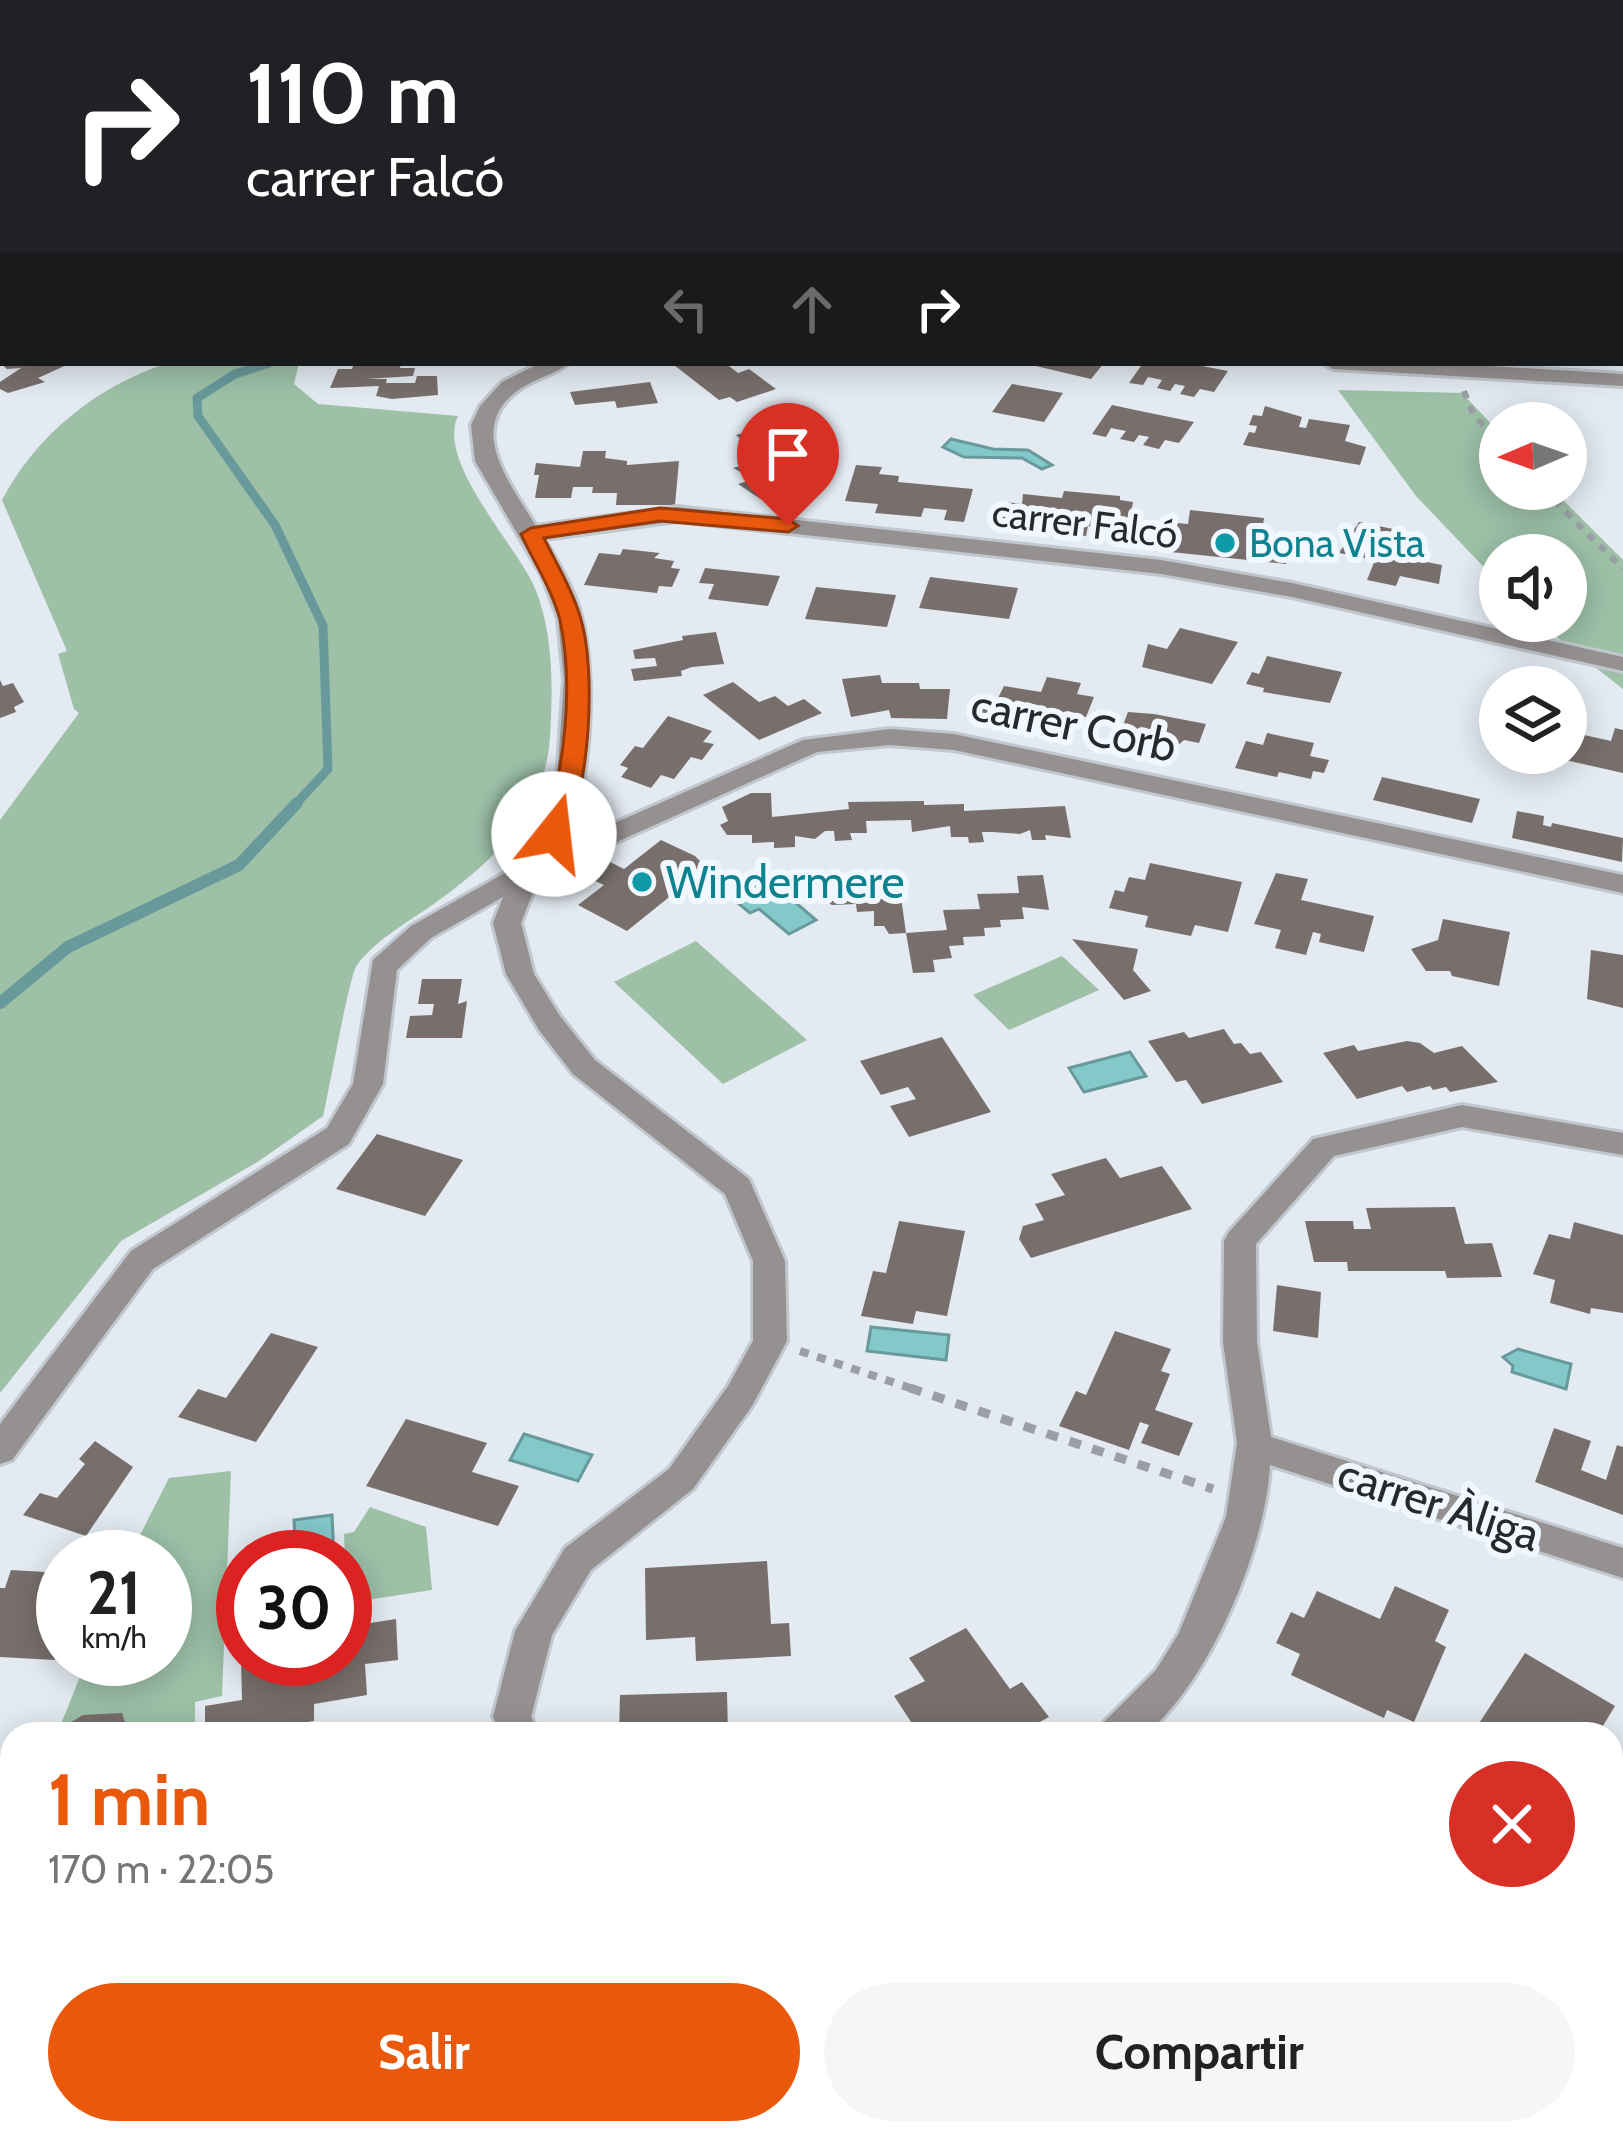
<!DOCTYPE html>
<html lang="es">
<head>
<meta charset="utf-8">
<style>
	body { margin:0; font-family:Cabin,sans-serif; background:#f6f6f6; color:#222; height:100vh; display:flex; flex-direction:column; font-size:45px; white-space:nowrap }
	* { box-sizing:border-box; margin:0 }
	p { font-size:39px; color:#767676 }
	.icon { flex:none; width:66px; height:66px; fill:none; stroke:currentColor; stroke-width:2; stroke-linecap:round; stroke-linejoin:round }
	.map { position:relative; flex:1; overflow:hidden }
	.sheet { position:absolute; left:0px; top:1722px; width:1623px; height:423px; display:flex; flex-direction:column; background:#fff; border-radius:36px 36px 0 0; box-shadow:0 6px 30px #0003 }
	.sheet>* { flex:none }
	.guide { position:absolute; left:0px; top:0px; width:1623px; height:366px; box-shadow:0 6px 30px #0003; background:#202124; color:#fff; overflow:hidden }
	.needle { width:78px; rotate:268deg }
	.controls { position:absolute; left:1479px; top:402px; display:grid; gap:24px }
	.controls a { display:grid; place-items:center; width:108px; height:108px; border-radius:50%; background:#fff; box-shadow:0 6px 30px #0003; font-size:60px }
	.speed { position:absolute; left:36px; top:1530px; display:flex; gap:24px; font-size:60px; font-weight:700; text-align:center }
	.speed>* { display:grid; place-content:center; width:156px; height:156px; border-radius:50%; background:#fff; box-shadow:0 6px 30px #0003; line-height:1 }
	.speed small { font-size:30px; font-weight:400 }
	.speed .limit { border:18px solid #d22; background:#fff; color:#111 }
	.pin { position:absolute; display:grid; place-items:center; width:102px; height:102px; color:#fff; margin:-123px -51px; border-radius:50% 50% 50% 0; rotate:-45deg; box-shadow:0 0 12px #0007 }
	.pin .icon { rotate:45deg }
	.me { position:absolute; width:132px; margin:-66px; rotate:16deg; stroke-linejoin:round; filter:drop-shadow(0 0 9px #0008) }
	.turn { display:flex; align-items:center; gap:42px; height:252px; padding:0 48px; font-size:54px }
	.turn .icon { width:156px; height:156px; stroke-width:2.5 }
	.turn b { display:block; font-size:84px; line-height:102px }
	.lanes { display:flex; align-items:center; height:114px; padding:0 48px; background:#0003; justify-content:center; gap:60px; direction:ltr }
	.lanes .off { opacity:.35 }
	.round { display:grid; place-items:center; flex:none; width:126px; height:126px; border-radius:63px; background:#f6f6f6 }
	.summary { display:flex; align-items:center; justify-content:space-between; height:204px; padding:0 48px }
	h1 { font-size:72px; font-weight:700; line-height:90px; color:#ea580c }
	.cta { display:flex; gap:24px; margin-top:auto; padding:24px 48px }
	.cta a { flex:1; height:138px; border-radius:72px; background:#ea580c; color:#fff; font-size:48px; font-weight:700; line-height:138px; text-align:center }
	.cta a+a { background:#f6f6f6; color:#222 }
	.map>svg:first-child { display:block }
	.green { fill:#9dc0a7 }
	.water { fill:#84c9ca; stroke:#68999b; stroke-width:3 }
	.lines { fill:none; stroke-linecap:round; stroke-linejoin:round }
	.stream-far1 { stroke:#68999b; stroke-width:9 }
	.stream { stroke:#68999b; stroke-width:12 }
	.building { fill:#786f6c }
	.lane-casing { stroke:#c1c7ce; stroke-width:6 }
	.street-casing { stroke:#c1c7ce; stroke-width:6 }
	.primary-casing { stroke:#c1c7ce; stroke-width:6 }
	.path-far2 { stroke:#999fa4; stroke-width:6; stroke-dasharray:8 8; stroke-linecap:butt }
	.path-far1 { stroke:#999fa4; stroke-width:8; stroke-dasharray:9 9; stroke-linecap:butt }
	.path { stroke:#999fa4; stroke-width:9; stroke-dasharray:12 12; stroke-linecap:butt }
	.lane { fill:#959190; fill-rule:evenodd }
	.street { fill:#959190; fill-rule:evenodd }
	.primary { fill:#524b48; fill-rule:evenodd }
	.route { fill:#ea580c; stroke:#983908; stroke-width:3 }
	.culture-dot { fill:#0f9aa8; stroke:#f0f7fe; stroke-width:4.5 }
	.labels { text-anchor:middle; stroke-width:12; stroke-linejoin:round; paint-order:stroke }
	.far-street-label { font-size:39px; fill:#272a2c; stroke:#f0f7fe }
	.far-culture-label { font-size:39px; fill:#0d838f; stroke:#f0f7fe; text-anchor:start }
	.street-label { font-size:45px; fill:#272a2c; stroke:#f0f7fe }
	.culture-label { font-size:45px; fill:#0d838f; stroke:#f0f7fe; text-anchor:start }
</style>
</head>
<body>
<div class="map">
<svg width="1623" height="2144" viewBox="0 0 1623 2144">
	<rect width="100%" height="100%" fill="#e3eaf1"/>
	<path class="green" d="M168 363H299L294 384 318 404 458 416C436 460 514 543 533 584 554 630 553 689 550 737 545 816 488 866 428 908 403 925 375 941 357 965 349 976 329 1092 323 1116L259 1161 121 1241 0 1393V820L79 713 74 709 58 654 67 651 2 500C37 434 97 386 168 363Z
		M1338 390 1462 393 1500 433V489H1552L1623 560V689L1536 621H1566V555H1500V584L1416 496Z
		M696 941 807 1040 723 1084 614 982Z
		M1062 956 1099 990 1009 1030 973 995Z
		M231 1471 222 1696 195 1702V1734H57L87 1659H165V1557H129L169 1478Z
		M370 1507 426 1527 432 1590 347 1603 344 1534 354 1532Z
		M12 1897V2133H732V2144H0V1944Z"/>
	<path class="water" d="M951 439 993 449 1028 450 1052 465 1042 469 1022 458 964 457 943 447Z
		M769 880 816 920 789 934 759 909 750 913 732 898Z
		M1130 1052 1146 1076 1084 1092 1069 1068Z
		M871 1327 949 1335 946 1360 867 1351Z
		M1518 1349 1571 1364 1566 1389 1512 1372 1513 1366 1503 1357Z
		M524 1434 592 1455 578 1481 510 1460Z
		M332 1515 334 1557H296L294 1520Z"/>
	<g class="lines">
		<path class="stream-far1" d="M269 363 235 374 197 398 198 416 275 525 323 626 328 769 294 806"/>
		<path class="stream" d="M0 1003 68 947 239 865 297 803"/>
	</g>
	<path class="building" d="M0 363H71L38 378 45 382 8 393 0 389V382L21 368 7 369Z
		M354 363H401L400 368H415L413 376 366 379H387L386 383H415L417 376H437L438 395 392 399 376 396 379 386 330 388 338 369H352Z
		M682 363H735L729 366 738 373 749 369 776 389 737 402 730 397 719 400 674 365Z
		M1023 363H1104L1091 379Z
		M1143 363H1187L1228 371 1214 392 1200 389 1194 397 1180 394 1185 386 1175 384 1170 391 1157 388 1162 380 1148 377 1143 385 1129 383Z
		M650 382 658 403 617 408 615 401 575 405 570 392Z
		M1012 384 1063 393 1044 422 992 412Z
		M1112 405 1140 411 1194 422 1179 443 1165 440 1159 449 1143 445 1149 437 1139 435 1134 442 1120 439 1126 431 1111 428 1106 437 1092 434Z
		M1265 406 1302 417 1299 427 1306 428 1309 419 1350 425 1345 441 1366 447 1360 465 1243 445 1249 432 1255 433 1257 426 1249 425 1253 415 1262 416Z
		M765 427 774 435 791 430 820 456 814 457 820 463 795 470 803 477 794 480H804L819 494 785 504 776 496 762 500 738 484 754 479 733 468 740 466 737 462 747 454 740 448 748 446 736 435Z
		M583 451H606L605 458 627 461V465L679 461 675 505H616L617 493H592L593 487H573L571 498H535L539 475H534L536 463 580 467Z
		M856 465 882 467 879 474 899 476 898 482 973 489 964 522 944 520 947 510 924 508 921 517 875 513 878 504 845 501Z
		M1064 491 1120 496V500L1133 502 1130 519 1116 518 1115 529 1088 526 1086 536 1065 534V528L1047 523 1011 527 1012 521 1002 520 1005 502 1022 504 1023 494 1062 498Z
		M1190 510 1264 518 1262 532 1288 535 1286 564 1161 551 1165 522 1188 524Z
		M1359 522 1393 529 1388 541 1402 544 1399 549 1418 553 1416 560 1442 565 1439 584 1400 576 1396 586 1367 580 1375 560 1339 553Z
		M623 549 660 553 654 558 674 561 671 568 680 569 672 587 659 586 657 593 584 585 599 553 620 555Z
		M705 568 780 576 768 606 708 599 714 584 699 583Z
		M930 577 1018 588 1009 619 919 608Z
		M816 587 896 595 887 627 805 619Z
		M1180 628 1238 642 1212 684 1142 667 1148 644 1167 649Z
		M716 632 724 664 692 667 681 671 682 676 634 681 631 669 657 666 655 658 635 659 633 650 683 640 682 636Z
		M1267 656 1342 672 1330 703 1263 692 1264 688 1246 684 1252 672 1259 674Z
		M880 675 882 683H919L920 689H950L947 719 891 718 889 710 851 717 842 679Z
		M1047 677 1081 683 1077 694 1094 697 1086 717 1060 712 1051 733 975 719 985 698 997 700 1004 686 1041 692Z
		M0 680 3 686 13 683 24 702 14 707 16 712 0 718Z
		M733 682 759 702 775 696 788 706 804 699 822 713 759 740 703 695Z
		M1128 712 1154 714 1206 724 1199 743 1184 740 1172 751 1164 747V741L1122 728Z
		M1494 712 1500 713V745L1483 741Z
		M668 716 712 731 703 742 714 744 702 760 691 757 674 779 661 775 651 788 621 777 628 768 620 765 635 746 643 748Z
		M1615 728 1623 730V773L1543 755 1566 753V731L1611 741Z
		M1267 733 1314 743 1310 756 1329 760 1324 773 1313 771 1311 779 1279 772 1277 777 1235 768 1246 741 1263 745Z
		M1382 777 1480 799 1472 823 1373 800Z
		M751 793H771L772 817 849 809 848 802 924 801V805L964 804V811L1065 806 1071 838 1045 835 1046 840H1032L1030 830 1020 834 992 832H982L984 842 969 843 968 837H951L950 826 912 832 911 820 866 821 867 833H850L852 840 835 841 834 831H825L815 839 795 836V847L774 848V842L752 843V835H727L720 825 728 821 722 807Z
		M1517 811 1544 816 1543 825 1551 827 1552 823 1623 838 1622 862 1512 838Z
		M661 840 695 856 702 863 699 873 627 931 578 905 604 885 589 878 610 862 624 869Z
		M1150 863 1242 882 1228 932 1195 925 1191 936 1145 927 1148 916 1109 908 1115 890 1124 892 1129 877 1145 880Z
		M1276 873 1308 879 1301 900 1374 916 1364 952 1319 942 1321 934 1313 932 1306 955 1275 948 1281 930 1254 924Z
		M1043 875 1049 910 1022 907 1024 919 1000 920 1001 927 984 928 985 936 963 937 964 945 949 946 952 958 933 960 935 972 913 973 906 933 947 930 943 910 980 909 977 894 1019 893 1017 876Z
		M868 876 873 899 901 897 906 933 889 934 884 926H874V911L857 912 856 904 832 905 818 896 828 890 826 878Z
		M1443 919 1510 932 1499 986 1452 976 1450 971H1426L1411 949 1438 940Z
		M1072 939 1138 949 1133 970 1151 991 1124 1000Z
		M1591 950 1623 955V1008L1587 999Z
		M422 979H462L458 1004 467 1001 462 1038H406L410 1016 432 1015 434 1004H418Z
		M1224 1029 1234 1044 1241 1043 1250 1054 1261 1052 1283 1082 1202 1104 1186 1080 1176 1082 1148 1041 1184 1032 1189 1038Z
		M942 1037 991 1112 909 1137 890 1106 916 1099 908 1087 881 1095 860 1061Z
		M1407 1041 1420 1043 1434 1053 1462 1046 1498 1082 1450 1092 1446 1087 1433 1090 1430 1086 1407 1092 1402 1086 1357 1099 1323 1053 1354 1045 1358 1051Z
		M377 1134 463 1160 425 1216 336 1189Z
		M1106 1158 1120 1178 1162 1166 1192 1209 1031 1258 1019 1239 1023 1226 1044 1220 1035 1204 1065 1195 1051 1174Z
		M1455 1207 1465 1244 1492 1243 1502 1277 1447 1278 1445 1271H1348L1347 1262H1314L1305 1221H1353L1354 1229H1371L1366 1208Z
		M899 1221 965 1231 947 1316 916 1311 913 1324 861 1316 873 1271 886 1273Z
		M1574 1222 1623 1235V1313L1591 1308 1590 1314 1550 1303 1555 1280 1533 1274 1549 1234 1570 1239Z
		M1277 1285 1321 1292 1318 1338 1273 1331Z
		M1115 1331 1171 1349 1161 1371 1170 1374 1155 1410 1193 1423 1179 1456 1141 1443 1149 1425 1140 1422 1129 1450 1059 1426 1076 1391 1086 1395Z
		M271 1333 318 1347 256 1442 178 1417 198 1389 226 1398Z
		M406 1419 487 1443 472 1472 519 1486 498 1526 366 1486Z
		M1554 1428 1591 1441 1581 1470 1606 1480 1617 1445 1623 1447V1515L1535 1482Z
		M95 1441 133 1467 86 1536 23 1515 40 1493 57 1498 85 1464 79 1459Z
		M767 1561 771 1624 789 1623 791 1656 696 1661 695 1637 646 1640 645 1568Z
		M11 1570 62 1573 55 1593H63V1635L55 1660 0 1657V1588H5Z
		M1395 1586 1449 1610 1435 1641 1446 1647 1414 1722 1387 1710 1384 1718 1291 1675 1300 1654 1276 1643 1291 1612 1304 1618 1317 1591 1380 1619Z
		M396 1619 398 1660 365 1664 367 1695 314 1704V1721L262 1729V1734H205V1706L242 1700 241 1659H345V1627Z
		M966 1628 1010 1689 1022 1682 1049 1717 1017 1734H948L943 1727 919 1734 894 1696 925 1681 909 1658Z
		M1525 1653 1615 1706 1598 1734H1472Z
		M727 1692 728 1734H619L620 1695Z
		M122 1713 129 1734H68L66 1725 83 1715Z
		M1623 1801V1859L1611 1852V1823Z
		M1254 2133H1375L1374 2137 1388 2144H1255L1250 2141Z"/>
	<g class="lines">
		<g class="lane-casing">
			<path id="lane" d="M1620 21H1623V27H1620Z"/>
		</g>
		<g class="street-casing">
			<path id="street" d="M238 0H265L267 3H240Z
				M432 0H452L430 3Z
				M0 49 3 50V60L0 59Z
				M0 134H3V145H0Z
				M1620 137H1623V147H1620Z
				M3 199V211L0 212V200Z
				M1620 242 1623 243V255L1620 254Z
				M3 317V329L0 330V318Z
				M569 363C556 374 536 378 520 389 464 428 510 483 536 526L677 507 1161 560 1292 583 1623 657V671L1292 597 1161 574 677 521 544 539C558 564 574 588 581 616 597 674 593 799 558 848L803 740 890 729 954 734 1623 875V893L954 750 890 745 817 752 539 877 521 923 534 974 560 1016 595 1060 749 1179 785 1261 787 1341 752 1406 693 1489 591 1570 552 1635 531 1717 539 1734H501L493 1717 515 1631 565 1548 669 1469 728 1386 753 1341V1261L725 1194 573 1074 539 1030 506 974 493 923 503 897 431 938 397 970 383 1084 349 1144 153 1269 12 1460 0 1464V1424L131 1251 327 1128 353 1084 373 960 411 926 517 866 541 833 556 793 564 680 558 618 542 576 475 461 471 425 480 406 502 382 540 363Z
				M1323 363H1439L1623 374V386L1333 369Z
				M1462 1105 1623 1133V1155L1462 1127 1334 1156 1256 1244 1257 1342 1271 1437 1623 1548V1578L1270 1465C1266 1547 1210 1681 1146 1734H1099L1104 1722 1156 1670 1179 1633 1226 1517 1237 1443 1223 1342 1224 1241 1229 1232 1313 1139Z
				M1623 2044V2087L1611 2092V2048Z
				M892 2133H936L934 2144H890Z
				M1491 2133H1536L1531 2144H1486Z"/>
		</g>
		<g class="primary-casing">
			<path id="primary" d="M779 0H799L801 3H781Z
				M1620 63H1623V73H1620Z"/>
		</g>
		<path class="path-far2" d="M1464 391 1473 414 1500 443
			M1543 489 1623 569"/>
		<path class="path-far1" d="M800 1351 919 1391"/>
		<path class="path" d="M910 1388 1213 1489"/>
		<use href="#lane" class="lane"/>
		<use href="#street" class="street"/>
		<use href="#primary" class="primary"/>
	</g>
	<path class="route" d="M660 508 788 519 798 526 788 532 660 521 544 538C556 563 572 589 580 616 597 669 590 792 563 840H545L542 834C565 772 574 686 560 620 553 591 533 561 521 534L531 528Z"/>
	<g class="culture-dot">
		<circle cx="1225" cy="543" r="12"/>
		<circle cx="642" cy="882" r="12"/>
	</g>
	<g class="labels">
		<g class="far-street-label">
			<text transform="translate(1085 523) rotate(7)" y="14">carrer Falcó</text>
		</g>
		<g class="far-culture-label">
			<text x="1249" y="557">Bona Vista</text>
		</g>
		<g class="street-label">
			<text transform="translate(1074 725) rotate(12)" y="16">carrer Corb</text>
			<text transform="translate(1439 1504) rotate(18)" y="16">carrer Àliga</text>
		</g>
		<g class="culture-label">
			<text x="666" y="898">Windermere</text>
		</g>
	</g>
</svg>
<div class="controls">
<a><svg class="needle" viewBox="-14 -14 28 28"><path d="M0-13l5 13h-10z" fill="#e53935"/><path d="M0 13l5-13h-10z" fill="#767676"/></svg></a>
<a><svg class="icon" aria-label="sound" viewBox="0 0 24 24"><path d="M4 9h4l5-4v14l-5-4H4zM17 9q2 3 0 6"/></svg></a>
<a><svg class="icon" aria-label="layers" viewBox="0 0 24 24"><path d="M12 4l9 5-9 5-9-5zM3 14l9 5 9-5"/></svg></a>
</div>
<div class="speed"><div>21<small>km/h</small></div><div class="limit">30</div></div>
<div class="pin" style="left:788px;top:526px;background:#d93025"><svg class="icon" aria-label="arrive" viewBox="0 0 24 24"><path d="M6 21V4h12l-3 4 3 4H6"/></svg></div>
<svg class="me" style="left:554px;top:834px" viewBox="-20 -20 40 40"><circle r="19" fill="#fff"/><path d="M0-13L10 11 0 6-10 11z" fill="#ea580c"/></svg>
<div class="guide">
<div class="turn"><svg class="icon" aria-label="right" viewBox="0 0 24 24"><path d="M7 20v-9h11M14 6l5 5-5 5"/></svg><div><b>110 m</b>carrer Falcó</div></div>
<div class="lanes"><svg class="icon off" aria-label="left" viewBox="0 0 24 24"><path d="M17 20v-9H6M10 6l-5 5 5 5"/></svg><svg class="icon off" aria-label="ahead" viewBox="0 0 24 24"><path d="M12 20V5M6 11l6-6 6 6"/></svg><svg class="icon" aria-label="right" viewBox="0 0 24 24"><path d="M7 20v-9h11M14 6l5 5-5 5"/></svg></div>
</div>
<section class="sheet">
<div class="summary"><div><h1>1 min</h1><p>170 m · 22:05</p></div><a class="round" style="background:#d93025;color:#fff"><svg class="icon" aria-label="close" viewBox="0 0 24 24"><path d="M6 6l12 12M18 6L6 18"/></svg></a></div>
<div class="cta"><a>Salir</a><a>Compartir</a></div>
</section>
</div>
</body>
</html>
